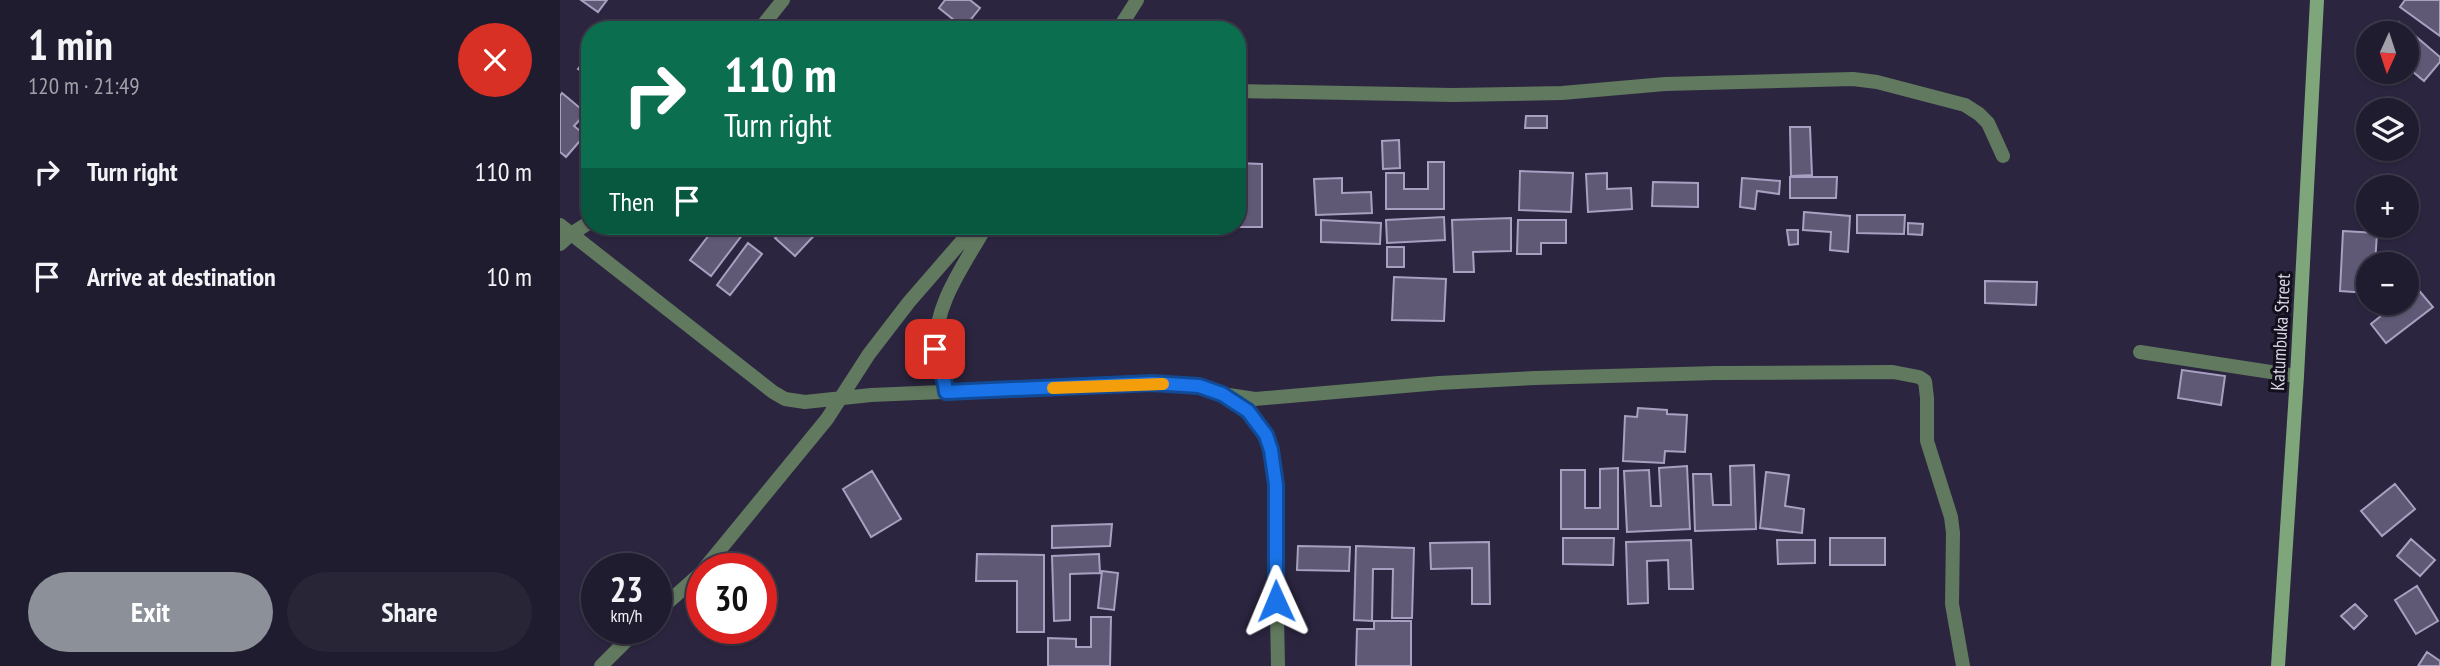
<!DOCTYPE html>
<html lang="en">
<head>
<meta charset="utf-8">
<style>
	body { margin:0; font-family:"PT Sans Narrow",sans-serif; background:#282537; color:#f1f3f6; height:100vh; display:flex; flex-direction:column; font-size:26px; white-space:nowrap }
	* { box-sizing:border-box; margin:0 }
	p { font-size:23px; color:#a2a1aa }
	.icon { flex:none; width:38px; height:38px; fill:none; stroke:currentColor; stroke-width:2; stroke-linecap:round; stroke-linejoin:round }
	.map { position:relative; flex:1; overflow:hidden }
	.side { display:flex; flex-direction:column; background:#201c2f; width:560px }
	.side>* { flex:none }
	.banner { position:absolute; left:21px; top:21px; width:665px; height:214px; border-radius:28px; box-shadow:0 2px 5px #0004,0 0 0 2px #3d3a4b; background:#0b6e4f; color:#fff; overflow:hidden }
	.needle { width:46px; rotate:183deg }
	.controls { position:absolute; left:1796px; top:21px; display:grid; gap:14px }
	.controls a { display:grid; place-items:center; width:63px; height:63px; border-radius:50%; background:#201c2f; box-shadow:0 2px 5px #0004,0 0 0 2px #3d3a4b; font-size:35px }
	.speed { position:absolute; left:21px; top:553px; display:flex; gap:14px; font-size:35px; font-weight:700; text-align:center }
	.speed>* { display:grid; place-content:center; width:91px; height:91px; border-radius:50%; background:#201c2f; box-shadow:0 2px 5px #0004,0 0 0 2px #3d3a4b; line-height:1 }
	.speed small { font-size:18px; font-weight:400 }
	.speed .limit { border:10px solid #d22; background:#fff; color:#111 }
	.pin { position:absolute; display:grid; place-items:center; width:60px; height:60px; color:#fff; margin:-30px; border-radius:14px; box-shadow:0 4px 10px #0006 }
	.me { position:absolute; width:77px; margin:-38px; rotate:359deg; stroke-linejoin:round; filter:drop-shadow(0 0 5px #0008) }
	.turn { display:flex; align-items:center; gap:24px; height:147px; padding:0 28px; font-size:32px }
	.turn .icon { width:91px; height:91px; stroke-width:2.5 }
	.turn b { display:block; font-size:49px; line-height:60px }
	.then { display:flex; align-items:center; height:66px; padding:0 28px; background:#0003; gap:14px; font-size:26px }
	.round { display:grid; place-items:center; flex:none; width:74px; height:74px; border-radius:37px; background:#282537 }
	.headline { display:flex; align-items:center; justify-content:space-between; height:119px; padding:0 28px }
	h1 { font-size:42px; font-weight:700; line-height:52px }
	.cta { display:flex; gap:14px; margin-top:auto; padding:14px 28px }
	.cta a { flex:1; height:80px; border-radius:42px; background:#8c9099; color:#fff; font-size:28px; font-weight:700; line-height:80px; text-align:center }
	.cta a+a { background:#282537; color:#f1f3f6 }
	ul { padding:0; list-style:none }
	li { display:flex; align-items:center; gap:21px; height:105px; padding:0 28px }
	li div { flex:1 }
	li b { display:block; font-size:26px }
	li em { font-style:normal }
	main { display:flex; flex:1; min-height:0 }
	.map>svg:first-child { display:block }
	.building { fill:#5f5976; stroke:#a7a0c0; stroke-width:2 }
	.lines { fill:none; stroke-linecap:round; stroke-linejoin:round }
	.minor { stroke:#61795e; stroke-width:14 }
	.secondary { stroke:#7fa57a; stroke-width:14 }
	.route-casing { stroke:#114b97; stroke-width:18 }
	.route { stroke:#1a73e8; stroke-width:12 }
	.slow { stroke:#f59e0b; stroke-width:12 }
	.labels { text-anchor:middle; stroke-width:6; stroke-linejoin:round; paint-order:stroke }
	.street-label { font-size:19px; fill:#d8d5e6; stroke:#13101c }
</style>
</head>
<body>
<main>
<section class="side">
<div class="headline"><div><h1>1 min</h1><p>120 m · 21:49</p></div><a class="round" style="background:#d93025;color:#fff"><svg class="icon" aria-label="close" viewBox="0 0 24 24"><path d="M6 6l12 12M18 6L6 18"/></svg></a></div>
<ul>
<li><svg class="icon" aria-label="right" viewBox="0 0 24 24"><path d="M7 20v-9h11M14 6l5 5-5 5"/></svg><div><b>Turn right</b></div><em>110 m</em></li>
<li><svg class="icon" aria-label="arrive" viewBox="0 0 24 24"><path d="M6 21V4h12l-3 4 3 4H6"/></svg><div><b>Arrive at destination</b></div><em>10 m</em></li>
</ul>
<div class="cta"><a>Exit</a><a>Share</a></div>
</section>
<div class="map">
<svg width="1880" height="666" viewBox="0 0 1880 666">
	<rect width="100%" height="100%" fill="#2b253f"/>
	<path class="building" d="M21 0H47L38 12Z
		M385 0H410L420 8 404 28 379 8Z
		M1845 0H1880V36L1840 7Z
		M1839 22 1880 57V62L1864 81 1846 66V33H1829Z
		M30 53V77L18 69Z
		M2 93 26 113 14 126 25 135 6 157 0 152V96Z
		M966 116H987V128H965Z
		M1230 127H1250L1252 175 1231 176Z
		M839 140 840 168 823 169 822 141Z
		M868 162H884V209H826V173H844V189H868Z
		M677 163 702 164V227H677Z
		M960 171 1013 173 1011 212 959 210Z
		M1047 173V189L1071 188 1072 209 1028 212 1026 174Z
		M1230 177H1277L1276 198H1230Z
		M782 178V193L811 192 812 213 756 215 754 179Z
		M1182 178 1220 181 1219 194 1197 191 1195 209 1180 207Z
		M1093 182 1138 183V207L1092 206Z
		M1244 212 1290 216 1288 252 1270 250 1271 232 1243 230Z
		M1297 215H1345L1344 234 1297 233Z
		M884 217 885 240 827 243 826 220Z
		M951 218V251L913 252 914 272H894L892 220Z
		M761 220 821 223 820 244 761 242Z
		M958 220H1006V243H981V254H957Z
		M1348 223 1363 224 1362 235 1348 234Z
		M145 226H189L151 276 130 260 152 231Z
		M227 226H263L235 256 215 238Z
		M1227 230H1238V244L1229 245Z
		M1783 231 1817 233 1815 264H1808V293L1780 291Z
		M188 243 202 254 170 295 157 285Z
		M827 247H844V267H827Z
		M834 277 886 279 884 321 832 320Z
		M1425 281 1477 282 1476 305 1425 303Z
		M1856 287 1873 307 1826 343 1811 324 1837 303H1846V295Z
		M1622 370 1665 376 1661 405 1618 398Z
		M1078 408 1107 410V414L1127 415 1125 452 1105 451 1104 463 1063 461 1065 416 1077 417Z
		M1194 465 1196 529 1135 531 1133 474H1151L1153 505H1171L1170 466Z
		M1127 466 1130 529 1067 532 1064 471 1089 470 1091 506H1101L1099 468Z
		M1058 468V529H1001V470H1025V508H1040V469Z
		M312 471 341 519 311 537 283 489Z
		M1206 472 1229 475 1225 506 1244 509 1242 533 1200 528Z
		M1835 484 1855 509 1822 536 1801 511Z
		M552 524 550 546 492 548V526Z
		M1003 538H1054L1053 565 1003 564Z
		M1270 538H1325V565H1270Z
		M1851 539 1875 560 1860 576 1837 556Z
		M1131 540 1133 589H1109L1108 560 1087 561 1088 603 1068 604 1066 542Z
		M1217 540H1255V563L1218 564Z
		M929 542 930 604H912V568L871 569 870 543Z
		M738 546 790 547 789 571 737 570Z
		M796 546 854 548 852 618H832L833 569H813L812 621 794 620Z
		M417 554 484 555V632H457V581H416Z
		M539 554 540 573 510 574V620L494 621 492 556Z
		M542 571 558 573 554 610 538 608Z
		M1857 586 1878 621 1856 634 1835 600Z
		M1795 604 1807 616 1794 629 1781 616Z
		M531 617H551L550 666H488V638L516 639V647H531Z
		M814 621H851V666H796L797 629H814Z
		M1867 652 1880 661V666H1858Z"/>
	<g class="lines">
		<path class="minor" d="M199 30 223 0
			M558 30 577 0
			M677 91 893 95 1002 93 1105 84 1293 79 1317 82 1405 105 1419 114 1428 123 1443 156
			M0 225 213 392 225 399 245 402 311 395 592 383 639 386 662 394 695 399 879 383 975 378 1156 373 1333 372 1359 377 1365 381 1367 398V441L1391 517 1393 533 1392 604 1403 666
			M0 244 11 234 30 222
			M1580 352 1737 376
			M386 392C385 376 376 366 376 350 373 305 405 264 426 226
			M665 396C696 416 707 430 714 466L718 666
			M144 569 267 419 309 354 349 302 415 226
			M96 613 142 572
			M41 666 79 628"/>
		<path class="secondary" d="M1718 666 1737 376 1757 0"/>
	</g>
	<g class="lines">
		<g class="route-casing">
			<path id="route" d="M375 349C377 365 385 376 386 392L592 383 639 386 662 394 688 411 706 435 711 450 716 485V601"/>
		</g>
		<use href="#route" class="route"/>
		<path class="slow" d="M493 388 603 384"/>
	</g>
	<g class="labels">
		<g class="street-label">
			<text transform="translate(1720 332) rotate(-87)" y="7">Katumbuka Street</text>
		</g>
	</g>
</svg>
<div class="controls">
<a><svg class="needle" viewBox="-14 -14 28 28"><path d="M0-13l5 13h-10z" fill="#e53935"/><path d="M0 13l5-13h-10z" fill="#a2a1aa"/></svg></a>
<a><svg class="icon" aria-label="layers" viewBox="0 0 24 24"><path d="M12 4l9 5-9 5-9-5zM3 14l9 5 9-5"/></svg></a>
<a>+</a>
<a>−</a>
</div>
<div class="speed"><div>23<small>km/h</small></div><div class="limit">30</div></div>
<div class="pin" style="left:375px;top:349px;background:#d93025"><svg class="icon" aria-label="arrive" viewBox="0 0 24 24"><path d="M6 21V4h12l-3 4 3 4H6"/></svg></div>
<svg class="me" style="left:716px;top:601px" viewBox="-20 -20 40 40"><path d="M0-17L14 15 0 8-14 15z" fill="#1a73e8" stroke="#fff" stroke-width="4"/></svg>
<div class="banner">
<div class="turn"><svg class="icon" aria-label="right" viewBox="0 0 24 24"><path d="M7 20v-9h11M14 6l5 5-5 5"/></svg><div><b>110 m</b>Turn right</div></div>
<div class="then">Then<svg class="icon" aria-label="arrive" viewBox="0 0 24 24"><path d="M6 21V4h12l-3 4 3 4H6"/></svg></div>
</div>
</div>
</main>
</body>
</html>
